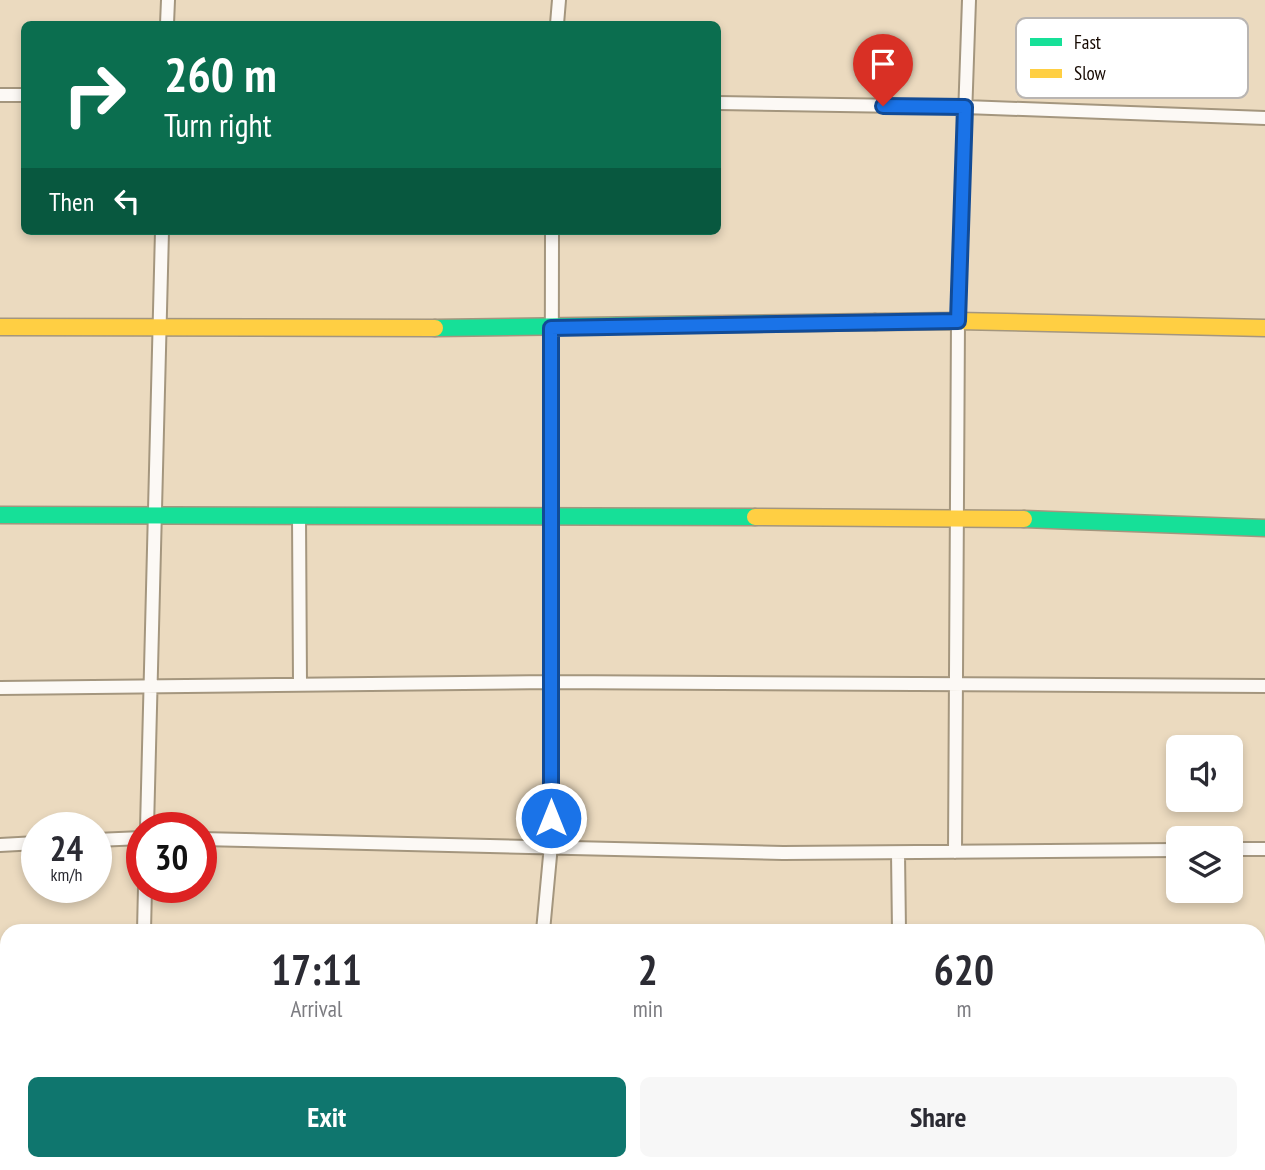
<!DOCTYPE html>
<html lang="en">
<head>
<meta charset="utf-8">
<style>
	body { margin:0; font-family:"PT Sans Narrow",sans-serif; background:#f7f7f7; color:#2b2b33; height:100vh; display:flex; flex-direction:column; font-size:26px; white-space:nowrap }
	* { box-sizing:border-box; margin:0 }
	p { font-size:23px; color:#7c7c81 }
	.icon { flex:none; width:38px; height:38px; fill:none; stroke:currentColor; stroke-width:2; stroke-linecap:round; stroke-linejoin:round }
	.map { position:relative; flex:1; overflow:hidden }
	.side { position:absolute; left:0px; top:924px; width:1265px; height:247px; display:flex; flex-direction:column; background:#fff; border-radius:21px 21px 0 0; box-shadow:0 4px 10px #0003 }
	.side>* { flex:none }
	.hud { position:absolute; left:21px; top:21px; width:700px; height:214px; border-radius:10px; box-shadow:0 4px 10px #0003; background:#0b6e4f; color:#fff; overflow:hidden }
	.tools { position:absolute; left:1166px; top:735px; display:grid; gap:14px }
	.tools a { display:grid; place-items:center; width:77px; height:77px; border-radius:10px; background:#fff; box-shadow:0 4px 10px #0003; font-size:35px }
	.speed { position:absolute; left:21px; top:812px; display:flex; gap:14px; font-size:35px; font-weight:700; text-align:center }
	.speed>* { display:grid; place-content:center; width:91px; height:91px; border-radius:50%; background:#fff; box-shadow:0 4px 10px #0003; line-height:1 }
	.speed small { font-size:18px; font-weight:400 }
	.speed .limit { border:10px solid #d22; background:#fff; color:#111 }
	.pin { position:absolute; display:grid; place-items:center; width:60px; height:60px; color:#fff; margin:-72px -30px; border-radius:50% 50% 50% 0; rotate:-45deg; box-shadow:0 0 7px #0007 }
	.pin .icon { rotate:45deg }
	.me { position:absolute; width:77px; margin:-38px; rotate:0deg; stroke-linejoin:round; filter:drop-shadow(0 0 5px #0008) }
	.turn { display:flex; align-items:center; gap:24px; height:147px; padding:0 28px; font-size:32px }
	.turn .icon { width:91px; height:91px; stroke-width:2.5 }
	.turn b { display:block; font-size:49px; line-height:60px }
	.then { display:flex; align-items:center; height:66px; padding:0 28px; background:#0003; gap:14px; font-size:26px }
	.eta { display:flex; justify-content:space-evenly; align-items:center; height:119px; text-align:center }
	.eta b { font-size:42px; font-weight:700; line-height:49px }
	.cta { display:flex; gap:14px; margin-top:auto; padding:14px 28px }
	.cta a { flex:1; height:80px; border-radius:10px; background:#0f766e; color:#fff; font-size:28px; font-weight:700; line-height:80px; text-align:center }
	.cta a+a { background:#f7f7f7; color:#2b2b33 }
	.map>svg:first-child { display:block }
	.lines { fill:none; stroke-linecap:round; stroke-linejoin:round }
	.street-casing { stroke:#a4967e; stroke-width:16 }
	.fast-casing { stroke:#a4967e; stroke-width:19 }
	.slow-casing { stroke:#a4967e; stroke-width:19 }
	.path { stroke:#cfcac2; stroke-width:2.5; stroke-dasharray:2 5; stroke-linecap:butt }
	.street { stroke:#fcf9f5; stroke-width:12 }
	.fast { stroke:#16e098; stroke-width:16 }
	.slow { stroke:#ffcf43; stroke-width:16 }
	.route-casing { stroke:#114b97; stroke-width:18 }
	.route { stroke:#1a73e8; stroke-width:12 }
	.key { fill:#fff; stroke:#b9b5b2; stroke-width:2 }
	.key-label { font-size:19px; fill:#150800 }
</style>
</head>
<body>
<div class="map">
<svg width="1265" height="1170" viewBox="0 0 1265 1170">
	<rect width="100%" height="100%" fill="#ebdabf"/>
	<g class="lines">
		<g class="street-casing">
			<path id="street" d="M167 24 168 0
				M557 24 559 0
				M0 95H24
				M718 103 965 107 1265 118
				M299 517 300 684
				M0 688 551 682 1265 686
				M147 828 162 231
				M201 839 783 853 1178 850
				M96 840 142 838
				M0 845 37 843
				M1230 849H1265
				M955 852 958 321 969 0
				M898 853 899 931
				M144 931 145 887
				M543 931 551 845 552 231
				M1258 1017H1265
				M1258 1089H1265
				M0 1095H7
				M537 1164V1170
				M690 1164V1170
				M893 1164V1170
				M133 1170 134 1164"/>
		</g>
		<g class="fast-casing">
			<path id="fast" d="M435 328 875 322
				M0 515 755 517
				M1024 519 1265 528"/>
		</g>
		<g class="slow-casing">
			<path id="slow" d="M875 322 958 321 1265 328
				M0 327 435 328
				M755 517 1024 519"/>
		</g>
		<path class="path" d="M1176 1164 1180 1170"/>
		<use href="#street" class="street"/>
		<use href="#fast" class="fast"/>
		<use href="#slow" class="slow"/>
	</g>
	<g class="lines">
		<g class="route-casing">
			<path id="route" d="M551 818V328L958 321 965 107 883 106"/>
		</g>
		<use href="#route" class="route"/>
	</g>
	<rect x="1016" y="18" width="232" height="80" rx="10" class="key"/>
	<rect x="1030" y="38" width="32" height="8" fill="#16e098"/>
	<rect x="1030" y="69" width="32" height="9" fill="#ffcf43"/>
	<g class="key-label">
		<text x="1074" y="49">Fast</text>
		<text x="1074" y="80">Slow</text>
	</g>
</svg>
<div class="tools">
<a><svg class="icon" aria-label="sound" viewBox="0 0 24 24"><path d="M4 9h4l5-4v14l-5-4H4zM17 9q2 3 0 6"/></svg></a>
<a><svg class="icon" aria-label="layers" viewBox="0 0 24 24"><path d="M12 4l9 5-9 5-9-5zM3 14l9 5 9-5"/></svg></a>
</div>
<div class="speed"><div>24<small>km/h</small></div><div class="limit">30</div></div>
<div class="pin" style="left:883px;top:106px;background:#d93025"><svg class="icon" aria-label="arrive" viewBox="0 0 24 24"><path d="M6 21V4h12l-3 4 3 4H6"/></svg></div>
<svg class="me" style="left:551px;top:818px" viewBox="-20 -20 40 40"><circle r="17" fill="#1a73e8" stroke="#fff" stroke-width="3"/><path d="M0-11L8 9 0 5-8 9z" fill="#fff"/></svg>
<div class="hud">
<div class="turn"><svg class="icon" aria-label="right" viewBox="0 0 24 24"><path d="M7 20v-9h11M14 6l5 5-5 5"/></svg><div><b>260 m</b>Turn right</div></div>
<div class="then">Then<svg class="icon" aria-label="left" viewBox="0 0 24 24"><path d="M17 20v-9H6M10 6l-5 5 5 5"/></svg></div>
</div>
<section class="side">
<div class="eta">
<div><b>17:11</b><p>Arrival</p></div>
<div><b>2</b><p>min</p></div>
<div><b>620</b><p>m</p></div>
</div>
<div class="cta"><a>Exit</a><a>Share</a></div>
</section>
</div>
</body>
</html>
